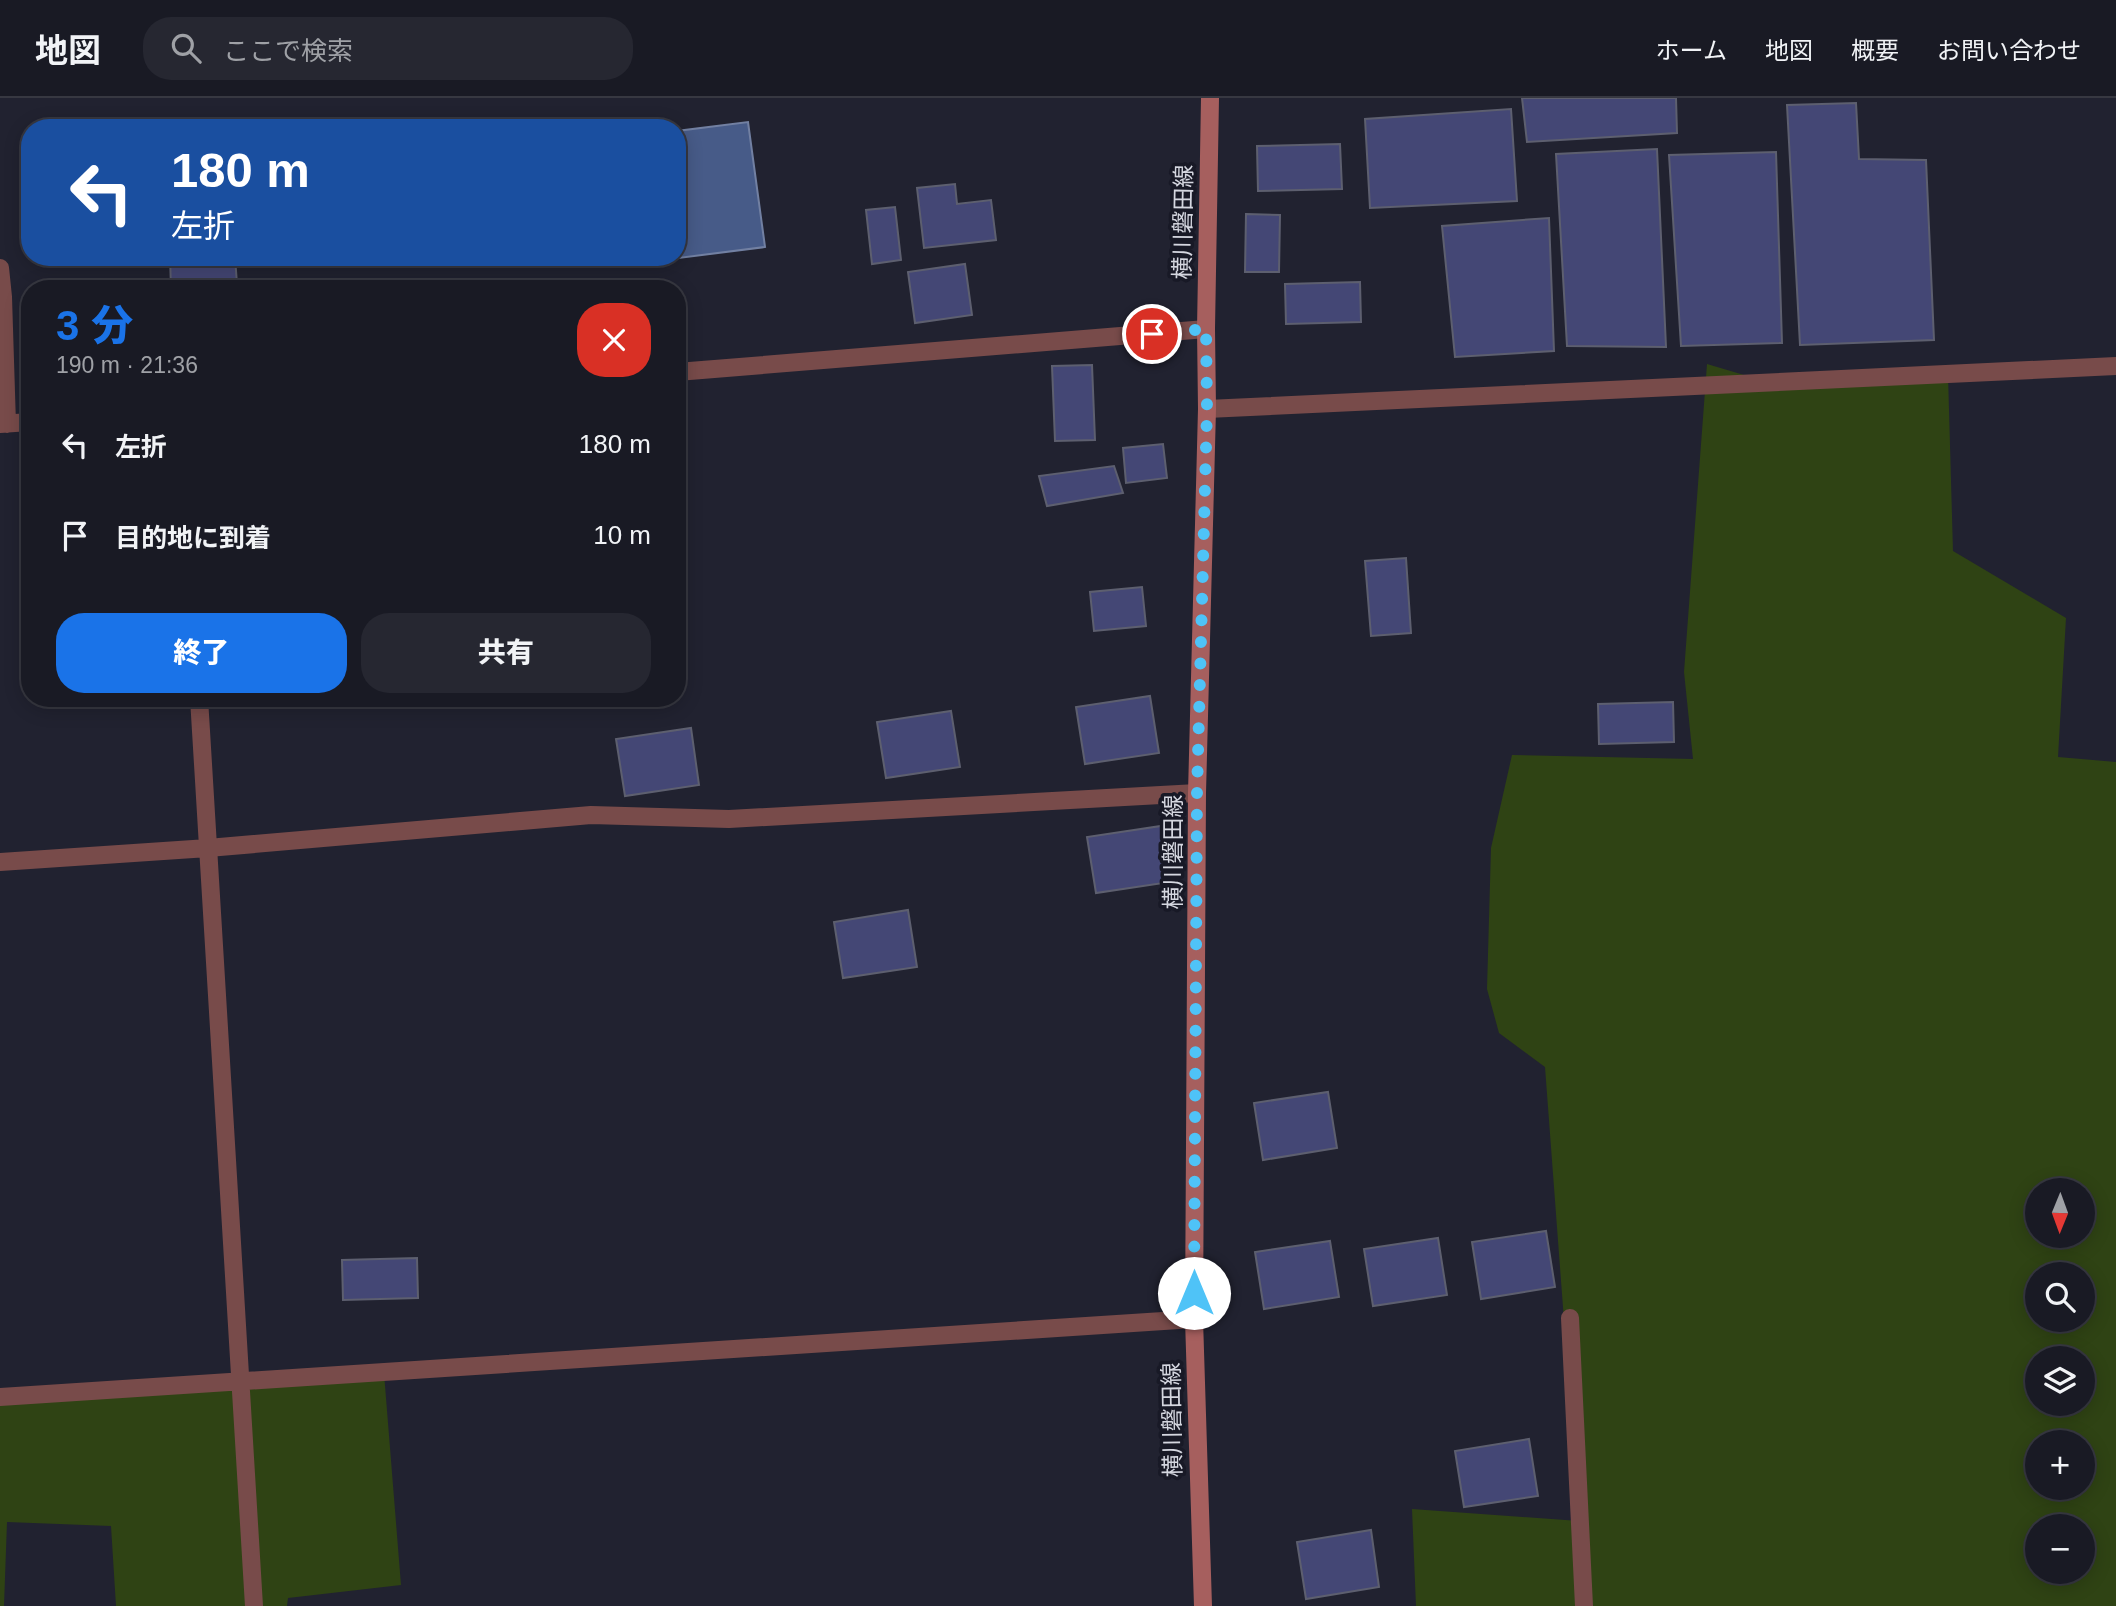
<!DOCTYPE html>
<html lang="ja">
<head>
<meta charset="utf-8">
<style>
	body { margin:0; font-family:Helvetica,"Noto Sans JP",sans-serif; background:#262731; color:#f1f3f6; height:100vh; display:flex; flex-direction:column; font-size:26px; white-space:nowrap }
	* { box-sizing:border-box; margin:0 }
	p { font-size:23px; color:#9fa1a6 }
	.icon { flex:none; width:38px; height:38px; fill:none; stroke:currentColor; stroke-width:2; stroke-linecap:round; stroke-linejoin:round }
	.map { position:relative; flex:1; overflow:hidden }
	.details { position:absolute; left:21px; top:182px; width:665px; height:427px; display:flex; flex-direction:column; background:#191a24; border-radius:28px; box-shadow:0 4px 18px #0003,0 0 0 2px #373841 }
	.details>* { flex:none }
	.guide { position:absolute; left:21px; top:21px; width:665px; height:147px; border-radius:28px; box-shadow:0 4px 18px #0003,0 0 0 2px #373841; background:#1a4fa0; color:#fff; overflow:hidden }
	.needle { width:46px; rotate:181deg }
	.buttons { position:absolute; left:2025px; top:1080px; display:grid; gap:14px }
	.buttons a { display:grid; place-items:center; width:70px; height:70px; border-radius:50%; background:#191a24; box-shadow:0 4px 18px #0003,0 0 0 2px #373841; font-size:35px }
	.pin { position:absolute; display:grid; place-items:center; width:60px; height:60px; color:#fff; margin:-30px; border:4px solid #fff; border-radius:50%; box-shadow:0 2px 7px #0007 }
	.me { position:absolute; width:77px; margin:-38px; rotate:0deg; stroke-linejoin:round; filter:drop-shadow(0 0 5px #0008) }
	.turn { display:flex; align-items:center; gap:24px; height:147px; padding:0 35px; font-size:32px }
	.turn .icon { width:91px; height:91px; stroke-width:2.5 }
	.turn b { display:block; font-size:49px; line-height:60px }
	.round { display:grid; place-items:center; flex:none; width:74px; height:74px; border-radius:28px; background:#262731 }
	.headline { display:flex; align-items:center; justify-content:space-between; height:119px; padding:0 35px }
	h1 { font-size:42px; font-weight:800; line-height:52px; color:#1a73e8 }
	.cta { display:flex; gap:14px; margin-top:auto; padding:14px 35px }
	.cta a { flex:1; height:80px; border-radius:28px; background:#1a73e8; color:#fff; font-size:28px; font-weight:800; line-height:80px; text-align:center }
	.cta a+a { background:#262731; color:#f1f3f6 }
	ul { padding:0; list-style:none }
	li { display:flex; align-items:center; gap:21px; height:91px; padding:0 35px }
	li div { flex:1 }
	li b { display:block; font-size:26px }
	li em { font-style:normal }
	header { display:flex; align-items:center; gap:42px; box-sizing:border-box; height:98px; padding:0 35px; background:#191a24; border-bottom:2px solid #373841 }
	header strong { font-size:33px }
	nav { display:flex; gap:38px; margin-inline-start:auto; font-size:24px }
	.search { width:490px; height:63px; background:#262731; display:flex; align-items:center; gap:18px; box-sizing:border-box; padding:0 24px; border-radius:28px; color:#9fa1a6; font-size:26px }
	.map>svg:first-child { display:block }
	.green { fill:#2f4314; fill-rule:evenodd }
	.water { fill:#475b88; stroke:#7280a2; stroke-width:2 }
	.building { fill:#444775; stroke:#5d5f6f; stroke-width:2 }
	.lines { fill:none; stroke-linecap:round; stroke-linejoin:round }
	.street { stroke:#784b4a; stroke-width:18 }
	.secondary { stroke:#a65f5e; stroke-width:18 }
	.route { stroke:#4fc3f7; stroke-width:12; stroke-dasharray:0 21.6 }
	.labels { text-anchor:middle; stroke-width:7; stroke-linejoin:round; paint-order:stroke }
	.street-label { font-size:23px; fill:#d5d7e0; stroke:#181926 }
</style>
</head>
<body>
<header>
<strong>地図</strong>
<div class="search"><svg class="icon" aria-label="search" viewBox="0 0 24 24"><circle cx="10" cy="10" r="6"/><path d="M15 15l6 6"/></svg>ここで検索</div>
<nav><a>ホーム</a><a>地図</a><a>概要</a><a>お問い合わせ</a></nav>
</header>
<div class="map">
<svg width="2116" height="1508" viewBox="0 0 2116 1508">
	<rect width="100%" height="100%" fill="#212230"/>
	<path class="green" d="M1707 266 1771 285 1948 276 1953 453 2066 520 2058 659 2116 664V1508H1416L1412 1411 1579 1423 1545 969 1499 935 1487 891 1491 750 1512 657 1693 661 1684 574ZM2037 1092H2082V1138H2037ZM2037 1176H2082V1222H2037ZM2037 1260H2082V1306H2037ZM2037 1344H2082V1390H2037ZM2037 1428H2082V1474H2037Z
		M384 1275 401 1487 288 1500 287 1508H116L111 1428 7 1424 4 1508H0V1299Z"/>
	<path class="water" d="M748 24 765 149 655 163 654 159H677V33Z"/>
	<path class="building" d="M1522 0H1676L1677 35 1527 44Z
		M1856 5 1859 61 1926 62 1934 242 1800 247 1787 7Z
		M1511 11 1517 103 1370 110 1365 21Z
		M1340 46 1342 91 1258 93 1257 48Z
		M1657 51 1666 249 1567 248 1556 56Z
		M1776 54 1782 245 1681 248 1669 57Z
		M955 86 957 106 991 102 996 142 924 150 917 90Z
		M895 109 901 162 872 166 866 112Z
		M1246 116 1280 117 1279 174H1245Z
		M1549 120 1554 253 1455 259 1442 128Z
		M170 159H235L237 186 305 183 306 191H171Z
		M965 166 972 217 915 225 908 174Z
		M1360 184 1361 224 1286 226 1285 186Z
		M1092 267 1095 342 1055 343 1052 268Z
		M1163 346 1167 380 1126 385 1123 350Z
		M1114 368 1123 395 1047 408 1039 378Z
		M1406 460 1411 535 1371 538 1365 463Z
		M1142 489 1146 528 1094 533 1090 494Z
		M1150 598 1159 655 1085 666 1076 609Z
		M1673 604 1674 644 1599 646 1598 606Z
		M951 613 960 669 886 680 877 624Z
		M691 630 699 687 625 698 616 641Z
		M1161 728 1170 784 1096 795 1087 739Z
		M908 812 917 869 843 880 834 824Z
		M1328 994 1337 1050 1263 1062 1254 1005Z
		M1546 1133 1555 1189 1481 1201 1472 1144Z
		M1438 1140 1447 1197 1373 1208 1364 1151Z
		M1330 1143 1339 1199 1264 1211 1255 1154Z
		M417 1160 418 1200 343 1202 342 1162Z
		M1529 1341 1538 1398 1464 1409 1455 1353Z
		M1371 1432 1379 1489 1306 1501 1297 1444Z"/>
	<g class="lines">
		<path class="street" d="M0 170 3 199 7 326
			M677 274 1206 231
			M1207 311 2116 268
			M0 326 30 324
			M199 600 254 1508
			M0 764 208 750 591 717 729 721 1197 695
			M1570 1220 1584 1508
			M0 1299 1194 1221"/>
		<path class="secondary" d="M1203 1508 1194 1221 1197 695 1207 311 1206 231 1210 0"/>
	</g>
	<g class="lines">
		<path class="route" d="M1152 236 1206 231 1207 311 1197 695 1194 1195"/>
	</g>
	<g class="labels">
		<g class="street-label">
			<text transform="translate(1183 124) rotate(-89)" y="8">横川磐田線</text>
			<text transform="translate(1173 754) rotate(-90)" y="8">横川磐田線</text>
			<text transform="translate(1172 1322) rotate(-91)" y="8">横川磐田線</text>
		</g>
	</g>
</svg>
<div class="buttons">
<a><svg class="needle" viewBox="-14 -14 28 28"><path d="M0-13l5 13h-10z" fill="#e53935"/><path d="M0 13l5-13h-10z" fill="#9fa1a6"/></svg></a>
<a><svg class="icon" aria-label="search" viewBox="0 0 24 24"><circle cx="10" cy="10" r="6"/><path d="M15 15l6 6"/></svg></a>
<a><svg class="icon" aria-label="layers" viewBox="0 0 24 24"><path d="M12 4l9 5-9 5-9-5zM3 14l9 5 9-5"/></svg></a>
<a>+</a>
<a>−</a>
</div>
<div class="pin" style="left:1152px;top:236px;background:#d93025"><svg class="icon" aria-label="arrive" viewBox="0 0 24 24"><path d="M6 21V4h12l-3 4 3 4H6"/></svg></div>
<svg class="me" style="left:1194px;top:1195px" viewBox="-20 -20 40 40"><circle r="19" fill="#fff"/><path d="M0-13L10 11 0 6-10 11z" fill="#4fc3f7"/></svg>
<div class="guide">
<div class="turn"><svg class="icon" aria-label="left" viewBox="0 0 24 24"><path d="M17 20v-9H6M10 6l-5 5 5 5"/></svg><div><b>180 m</b>左折</div></div>
</div>
<section class="details">
<div class="headline"><div><h1>3 分</h1><p>190 m · 21:36</p></div><a class="round" style="background:#d93025;color:#fff"><svg class="icon" aria-label="close" viewBox="0 0 24 24"><path d="M6 6l12 12M18 6L6 18"/></svg></a></div>
<ul>
<li><svg class="icon" aria-label="left" viewBox="0 0 24 24"><path d="M17 20v-9H6M10 6l-5 5 5 5"/></svg><div><b>左折</b></div><em>180 m</em></li>
<li><svg class="icon" aria-label="arrive" viewBox="0 0 24 24"><path d="M6 21V4h12l-3 4 3 4H6"/></svg><div><b>目的地に到着</b></div><em>10 m</em></li>
</ul>
<div class="cta"><a>終了</a><a>共有</a></div>
</section>
</div>
</body>
</html>
